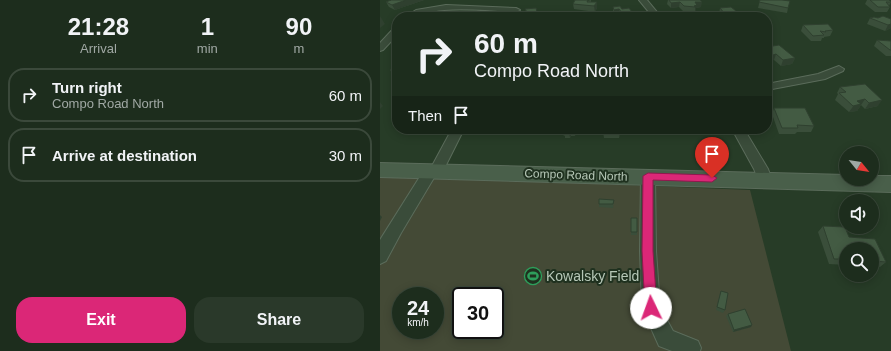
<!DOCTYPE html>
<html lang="en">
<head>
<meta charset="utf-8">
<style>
	body { margin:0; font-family:Helvetica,sans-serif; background:#2a392a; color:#f1f3f6; height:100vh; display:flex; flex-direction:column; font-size:15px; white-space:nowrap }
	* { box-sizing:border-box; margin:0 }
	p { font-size:13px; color:#a0a8a4 }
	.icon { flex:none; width:22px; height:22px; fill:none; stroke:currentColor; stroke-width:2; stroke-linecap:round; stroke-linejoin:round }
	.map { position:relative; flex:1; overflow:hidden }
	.panel { display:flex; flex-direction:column; background:#1d2d1d; width:380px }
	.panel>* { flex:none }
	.top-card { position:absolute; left:12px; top:12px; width:380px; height:122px; border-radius:16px; box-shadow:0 2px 10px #0003,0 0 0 1px #3b493b; background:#1d2d1d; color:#f1f3f6; overflow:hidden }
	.needle { width:26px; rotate:120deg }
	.fabs { position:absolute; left:459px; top:146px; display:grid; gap:8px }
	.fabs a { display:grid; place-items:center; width:40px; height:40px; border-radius:50%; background:#1d2d1d; box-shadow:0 2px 10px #0003,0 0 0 1px #3b493b; font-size:20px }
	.speed { position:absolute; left:12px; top:287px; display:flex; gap:8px; font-size:20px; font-weight:700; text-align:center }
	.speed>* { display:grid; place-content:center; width:52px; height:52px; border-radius:50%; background:#1d2d1d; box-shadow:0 2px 10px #0003,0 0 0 1px #3b493b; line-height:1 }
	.speed small { font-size:10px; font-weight:400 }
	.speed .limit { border:2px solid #111; border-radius:6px; background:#fff; color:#111 }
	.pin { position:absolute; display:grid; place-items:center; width:34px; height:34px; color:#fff; margin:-41px -17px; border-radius:50% 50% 50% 0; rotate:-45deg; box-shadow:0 0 4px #0007 }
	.pin .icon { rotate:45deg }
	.me { position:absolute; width:44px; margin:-22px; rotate:357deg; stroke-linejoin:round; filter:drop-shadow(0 0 3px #0008) }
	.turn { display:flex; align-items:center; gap:14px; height:84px; padding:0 16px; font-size:18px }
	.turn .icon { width:52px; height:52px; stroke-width:2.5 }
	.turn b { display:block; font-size:28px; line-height:34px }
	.then { display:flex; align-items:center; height:38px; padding:0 16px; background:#0003; gap:8px; font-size:15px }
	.eta { display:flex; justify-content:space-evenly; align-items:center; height:68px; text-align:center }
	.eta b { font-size:24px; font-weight:600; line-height:28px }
	.action { display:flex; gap:8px; margin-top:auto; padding:8px 16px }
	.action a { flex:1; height:46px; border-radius:16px; background:#db2777; color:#fff; font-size:16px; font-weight:600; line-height:46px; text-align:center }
	.action a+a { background:#2a392a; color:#f1f3f6 }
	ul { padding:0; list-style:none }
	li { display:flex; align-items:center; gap:12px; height:54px; margin:0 8px 6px; padding:0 8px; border:2px solid #3b493b; border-radius:16px }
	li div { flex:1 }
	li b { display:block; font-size:15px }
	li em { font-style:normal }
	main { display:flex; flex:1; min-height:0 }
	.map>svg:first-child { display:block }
	.green { fill:#444a36; fill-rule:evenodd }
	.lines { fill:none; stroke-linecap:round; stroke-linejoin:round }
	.minor-casing { stroke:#5b6c5b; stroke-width:2 }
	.secondary-casing { stroke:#5b6c5b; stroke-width:2 }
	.minor { fill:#3a4c3a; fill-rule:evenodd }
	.secondary { fill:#495f4a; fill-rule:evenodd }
	.wall { fill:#3a4e3a }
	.shaded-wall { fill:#2f402f }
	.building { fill:#435b43; stroke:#2f402f }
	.route { fill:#db2777; stroke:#8e194d }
	.labels { text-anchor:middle; stroke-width:4; stroke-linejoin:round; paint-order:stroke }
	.street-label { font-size:12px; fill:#b6c7b7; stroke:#1f311f }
	.near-poi-label { font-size:14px; fill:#b6c7b7; stroke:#1f311f; text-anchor:start }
</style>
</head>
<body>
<main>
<section class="panel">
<div class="eta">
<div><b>21:28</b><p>Arrival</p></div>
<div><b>1</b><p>min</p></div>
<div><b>90</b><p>m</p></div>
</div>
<ul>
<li><svg class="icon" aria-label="right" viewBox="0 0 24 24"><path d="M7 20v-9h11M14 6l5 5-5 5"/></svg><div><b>Turn right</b><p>Compo Road North</p></div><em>60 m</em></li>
<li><svg class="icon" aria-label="arrive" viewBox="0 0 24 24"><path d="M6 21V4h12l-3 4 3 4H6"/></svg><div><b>Arrive at destination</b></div><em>30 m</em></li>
</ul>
<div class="action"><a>Exit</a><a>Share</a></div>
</section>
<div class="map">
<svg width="511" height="351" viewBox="0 0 511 351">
	<rect width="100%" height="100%" fill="#273c27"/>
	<path class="green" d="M0 175 370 190 411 351H0ZM21 296H55V330H21ZM81 296H115V330H81Z"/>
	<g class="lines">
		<g class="minor-casing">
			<path id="minor" d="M259 0H267L281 17H273Z
				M66 5 136 8 140 10 136 12C112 11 88 8 64 10 50 11 38 17 25 17L36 10Z
				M17 27V35L3 50 0 51V43L14 28Z
				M459 66 464 69 463 71 445 79 387 90V84L438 74Z
				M72 129H84L61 175 55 176 21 233 6 261 0 264V240L46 167 52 166Z
				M352 129H364L388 169 392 180 390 184 385 185 380 184 374 169Z
				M268 172 273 173 275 177 276 251 280 307 293 331 318 341 321 348 320 351H292L279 346 262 308 260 251 261 177 263 173Z"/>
		</g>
		<g class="secondary-casing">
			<path id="secondary" d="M0 163 466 175V179H492V176H511V192L0 177Z"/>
		</g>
		<use href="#minor" class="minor"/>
		<use href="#secondary" class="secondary"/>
	</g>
	<path class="wall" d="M10 0H44L15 10 9 7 6 2 10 1Z
		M211 0V2H217V8L215 12 194 9 193 4Z
		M288 0H320L321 7 316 8V11H315L314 12H304L299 7 291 8 287 4Z
		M380 0 408 8 407 13 378 8Z
		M487 0H509L511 2 509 6 510 7 507 12H495L485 4Z
		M233 7 242 9 255 16 259 17H237V15H235L233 13Z
		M340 8 361 17H339L340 14H339Z
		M145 9 157 12 160 17H148Z
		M503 16 511 28 505 31 487 24 490 18H498Z
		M423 25 453 30 450 36 444 37V38H442L441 41H431L421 31Z
		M497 40 511 41V56H506L494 46Z
		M17 44V51L14 45Z
		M387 47 415 58 412 64 401 66 394 60Z
		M17 64V73H12L10 70Z
		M460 87 498 106 485 109 481 105 477 111 469 112 455 100 458 94 457 93Z
		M394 108 434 126 431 132H417L415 134H399L392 114Z
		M33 129H57L56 131 45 132 44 131 33 130Z
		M107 129H118L116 135 108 134 106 131Z
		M124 129H152L151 132 124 131Z
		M164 129H197L195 136H191L190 138H185V136L183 135 182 134H165Z
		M224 129H273V130L260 129 259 132 241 131 239 138H224L223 131Z
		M234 200 233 208 219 207V204Z
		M251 218H257V235H251Z
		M443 226 465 227 469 237 495 239 506 262 500 267 492 266V249H466V265L449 264 438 232Z
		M341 291 345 310 343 313 336 310 340 293Z
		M348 314 371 327 353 332 346 316Z"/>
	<path class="shaded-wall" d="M26 0H44L15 10 12 5Z
		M217 2V8L215 12 214 6Z
		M300 2 299 7 291 8V3Z
		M315 2H322L321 7 316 8V11H315V7H314Z
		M239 9V15H235L234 10Z
		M0 16 5 24 0 28Z
		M511 24V28L505 31 508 25Z
		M396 54 394 60 387 62V57Z
		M415 58 412 64 401 66 403 60Z
		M485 99 477 111 469 112 477 101Z
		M502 100 498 106 485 109 489 103Z
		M0 102 3 106 0 109Z
		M115 129H118L116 135 114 131Z
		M194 129H197L195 136 194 130Z
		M240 129H241V131L239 138V132Z
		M304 129H316L304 132Z
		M190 130 191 136 190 138 189 132Z
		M0 215 2 217 0 221Z
		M372 325 371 327 353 332 354 330Z"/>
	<path class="building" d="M10 0H26L12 5 6 2 11 0Z
		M195 0H208L207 2H217L214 6 193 4Z
		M289 0H320L322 2H315L317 5 314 6 315 7 304 6 300 2 291 3Z
		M380 0H402L410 1 408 8 379 2Z
		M490 0H509L511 2H506L510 7H498Z
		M240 6 242 9 249 8 255 16 258 15 259 17H239L237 14 242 13 239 9 234 10 233 7Z
		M351 7 361 15 353 17H342L339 14H345L340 8Z
		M156 8 157 12H159L160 17H150L145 9Z
		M503 16 511 19V24L508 25 490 18 494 17 498 18Z
		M448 24 453 30 445 31 446 32 440 31 444 35 433 36 423 25Z
		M497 40 511 41V50H510Z
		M17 44V46L14 45Z
		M399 45 415 58 403 60 396 54 387 57V47Z
		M15 64H17V70H10Z
		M485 84 502 100 489 103 485 99 477 101 481 104 473 106 459 93 466 92 460 87Z
		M394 108H425L434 126 417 125 418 128H402Z
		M107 129H115L114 131H106Z
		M181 129H194V130H190L189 132H184V129Z
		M224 129H240L239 132 223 131Z
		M219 199 234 200 233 204H219Z
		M251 218H257V232H251Z
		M443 226 465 227 469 237 495 239 506 262 492 261V249H466V259H454Z
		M341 291 348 293 345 310 337 307Z
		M365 309 372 325 354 330 348 314Z"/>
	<path class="route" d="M268 173 332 175 337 178 332 182 273 180V251L277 308 275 312 271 314 267 312 265 308 262 251 263 176Z"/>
	<defs>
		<g id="stadium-ring" transform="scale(0.9)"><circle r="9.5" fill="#1f311f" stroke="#2e9e5b" stroke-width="1.5"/><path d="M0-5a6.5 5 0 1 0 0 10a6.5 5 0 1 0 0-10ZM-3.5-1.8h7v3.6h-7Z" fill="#2e9e5b"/></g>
	</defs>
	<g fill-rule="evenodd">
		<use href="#stadium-ring" x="153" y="276"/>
	</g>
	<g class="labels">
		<g class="street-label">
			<text transform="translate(196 175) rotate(2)" y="4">Compo Road North</text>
		</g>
		<g class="near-poi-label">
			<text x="166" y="281">Kowalsky Field</text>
		</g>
	</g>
</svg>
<div class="fabs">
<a><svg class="needle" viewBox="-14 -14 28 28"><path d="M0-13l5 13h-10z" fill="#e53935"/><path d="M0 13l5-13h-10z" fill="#a0a8a4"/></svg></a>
<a><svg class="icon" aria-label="sound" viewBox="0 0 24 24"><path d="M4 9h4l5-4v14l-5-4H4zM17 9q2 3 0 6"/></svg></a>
<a><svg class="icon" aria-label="search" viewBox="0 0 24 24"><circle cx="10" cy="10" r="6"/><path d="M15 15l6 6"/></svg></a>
</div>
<div class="speed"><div>24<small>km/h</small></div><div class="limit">30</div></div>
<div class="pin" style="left:332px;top:178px;background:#d93025"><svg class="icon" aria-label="arrive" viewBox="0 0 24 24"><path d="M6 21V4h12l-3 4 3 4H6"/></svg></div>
<svg class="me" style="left:271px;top:308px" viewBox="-20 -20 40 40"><circle r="19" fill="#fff"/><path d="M0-13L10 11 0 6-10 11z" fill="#db2777"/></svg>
<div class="top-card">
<div class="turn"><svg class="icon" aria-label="right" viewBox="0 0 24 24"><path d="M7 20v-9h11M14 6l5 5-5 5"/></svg><div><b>60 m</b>Compo Road North</div></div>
<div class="then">Then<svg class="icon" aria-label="arrive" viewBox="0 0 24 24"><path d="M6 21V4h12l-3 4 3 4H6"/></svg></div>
</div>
</div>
</main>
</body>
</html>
